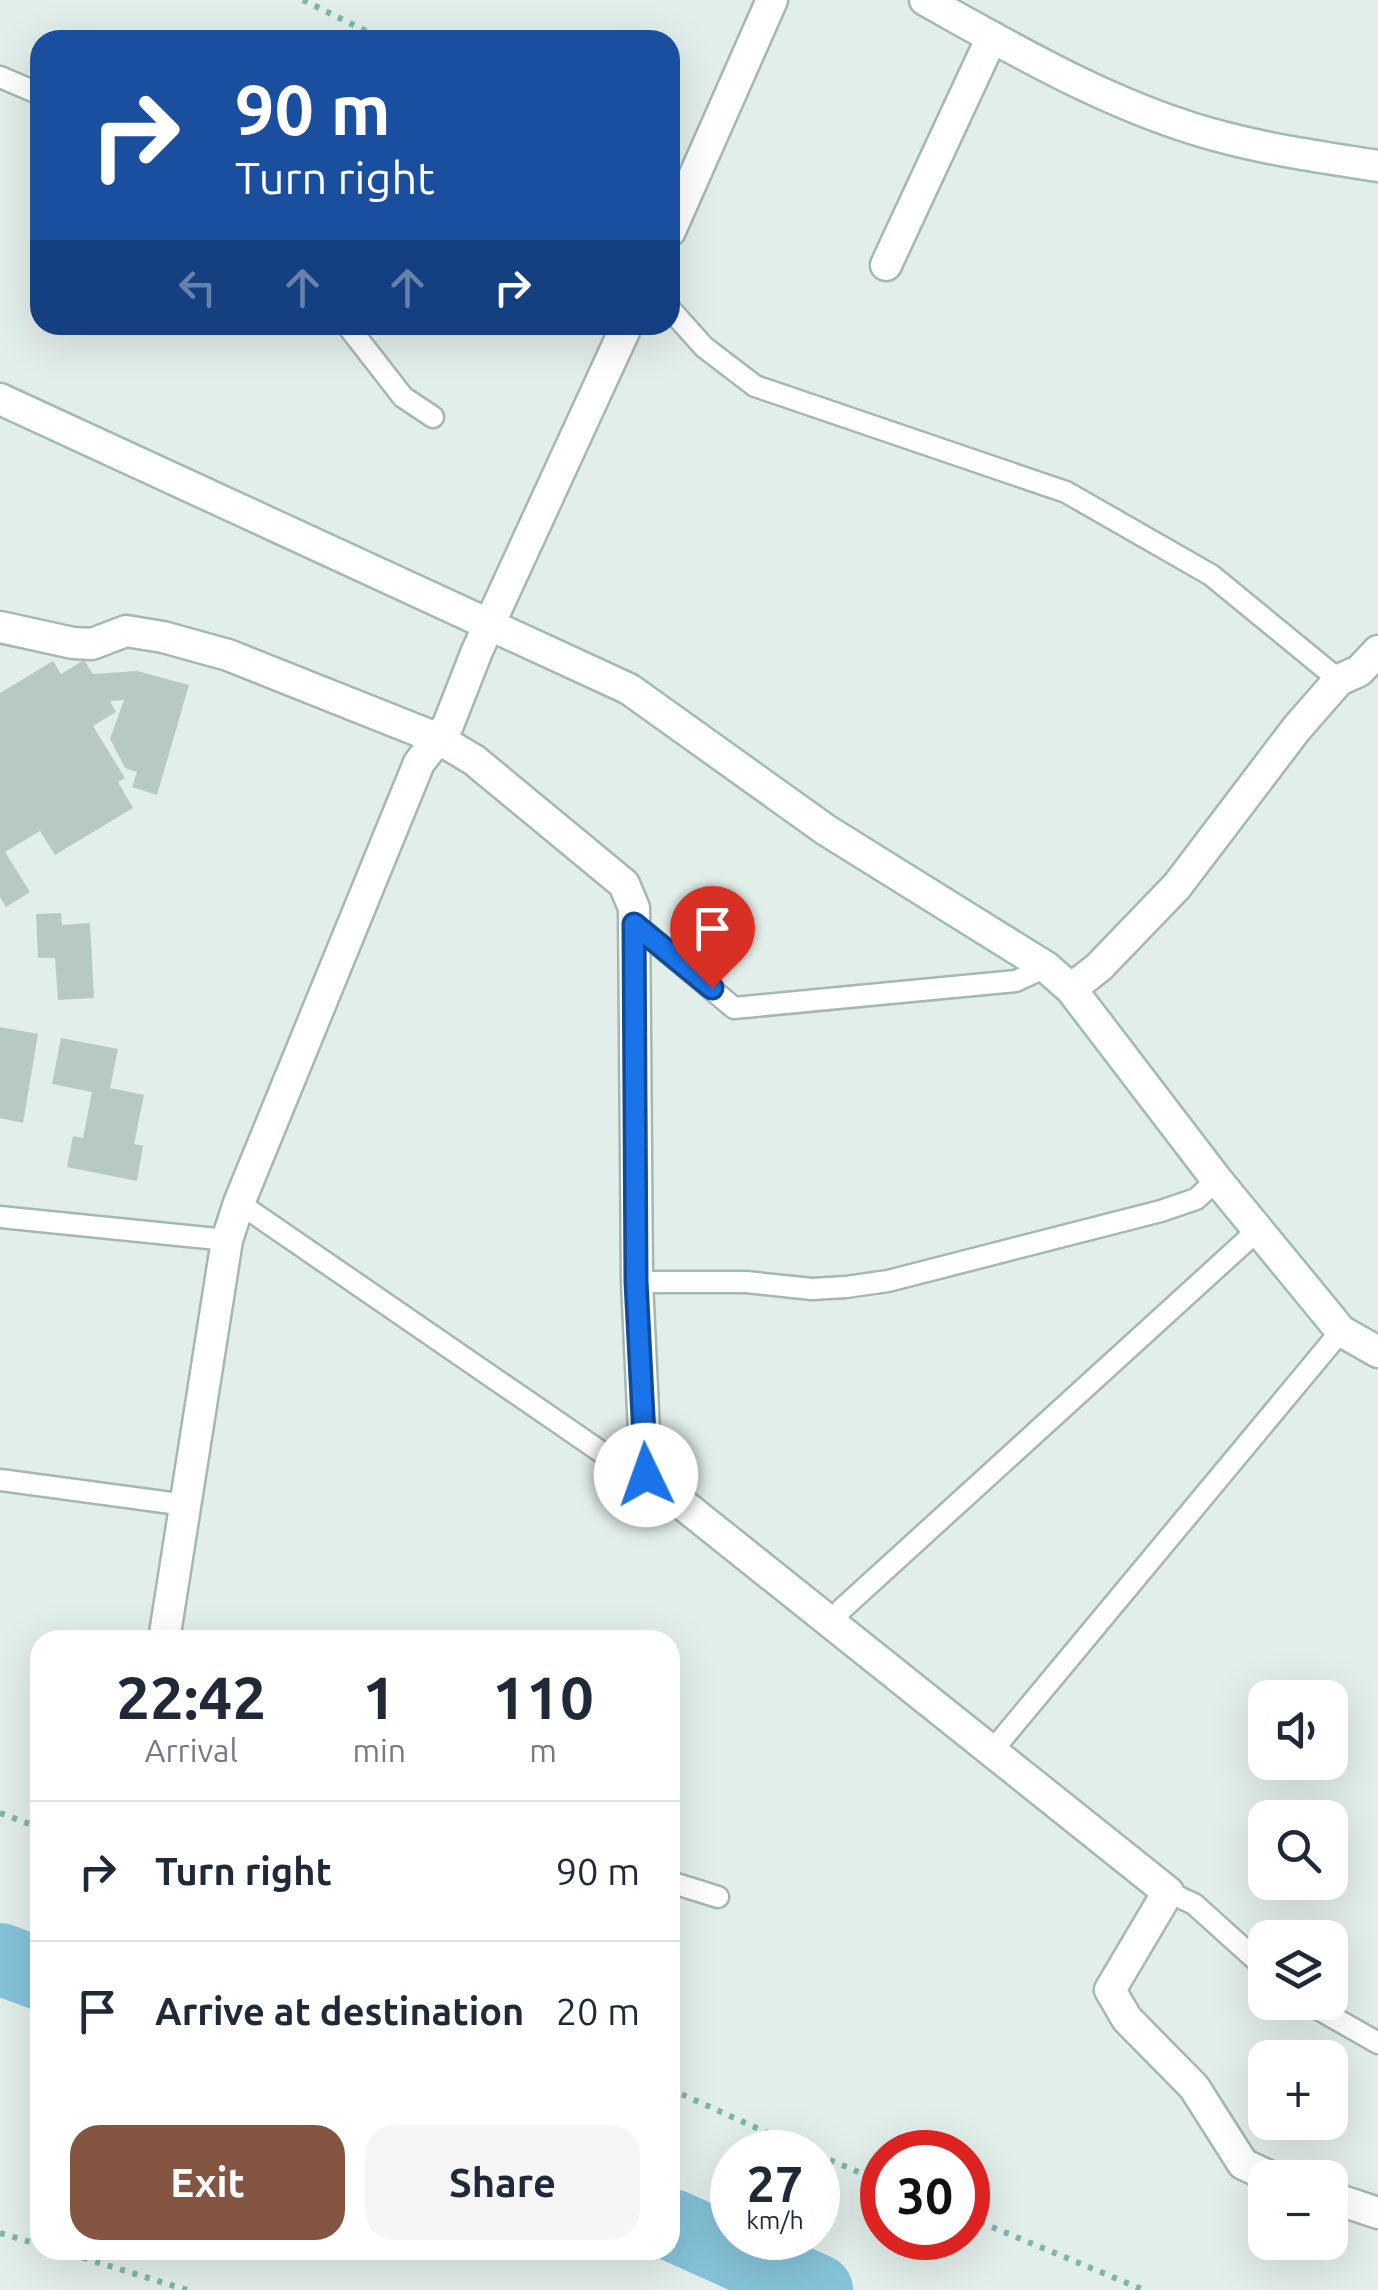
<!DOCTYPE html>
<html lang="en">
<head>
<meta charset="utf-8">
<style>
	body { margin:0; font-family:Ubuntu,sans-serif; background:#f6f6f7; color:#1f2937; height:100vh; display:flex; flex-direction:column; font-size:38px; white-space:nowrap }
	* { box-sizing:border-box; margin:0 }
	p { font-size:32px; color:#747a83 }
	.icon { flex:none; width:55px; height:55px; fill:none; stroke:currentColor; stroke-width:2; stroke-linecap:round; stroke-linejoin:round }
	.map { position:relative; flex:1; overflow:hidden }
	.drawer { position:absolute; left:30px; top:1630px; width:650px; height:630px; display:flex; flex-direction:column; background:#fff; border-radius:30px; box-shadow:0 10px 40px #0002 }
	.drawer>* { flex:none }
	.top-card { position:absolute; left:30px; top:30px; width:650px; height:305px; border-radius:30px; box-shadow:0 10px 40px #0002; background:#1a4fa0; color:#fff; overflow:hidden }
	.controls { position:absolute; left:1248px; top:1680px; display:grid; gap:20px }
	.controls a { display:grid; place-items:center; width:100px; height:100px; border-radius:20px; background:#fff; box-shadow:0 10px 40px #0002; font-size:50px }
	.speed { position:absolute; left:710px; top:2130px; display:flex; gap:20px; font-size:50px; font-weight:700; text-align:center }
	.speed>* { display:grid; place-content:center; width:130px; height:130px; border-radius:50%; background:#fff; box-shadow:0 10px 40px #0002; line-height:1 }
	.speed small { font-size:25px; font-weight:400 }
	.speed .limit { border:15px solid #d22; background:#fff; color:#111 }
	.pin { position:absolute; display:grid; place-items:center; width:85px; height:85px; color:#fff; margin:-102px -42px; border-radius:50% 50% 50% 0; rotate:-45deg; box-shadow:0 0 10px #0007 }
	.pin .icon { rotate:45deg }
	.me { position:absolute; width:110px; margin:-55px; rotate:357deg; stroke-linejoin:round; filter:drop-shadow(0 0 8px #0008) }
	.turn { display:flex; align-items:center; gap:35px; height:210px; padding:0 40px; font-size:45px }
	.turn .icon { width:130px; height:130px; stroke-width:2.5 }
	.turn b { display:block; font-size:70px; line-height:85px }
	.lanes { display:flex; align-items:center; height:95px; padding:0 40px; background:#0003; justify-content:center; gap:50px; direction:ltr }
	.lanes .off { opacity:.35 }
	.eta { display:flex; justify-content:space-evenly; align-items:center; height:170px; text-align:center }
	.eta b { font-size:60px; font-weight:600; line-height:70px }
	.action { display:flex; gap:20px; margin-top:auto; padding:20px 40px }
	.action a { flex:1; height:115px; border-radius:30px; background:#845642; color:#fff; font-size:40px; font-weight:600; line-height:115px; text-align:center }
	.action a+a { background:#f6f6f7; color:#1f2937 }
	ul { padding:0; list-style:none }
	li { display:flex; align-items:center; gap:30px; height:140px; padding:0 40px; border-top:2px solid #e0e1e3 }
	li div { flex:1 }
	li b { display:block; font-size:38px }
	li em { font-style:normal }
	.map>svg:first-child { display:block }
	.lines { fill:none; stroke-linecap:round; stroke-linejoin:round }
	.river { stroke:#85c2d8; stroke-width:72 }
	.building { fill:#b7c9c3 }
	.lane-casing { stroke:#a4b7b2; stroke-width:25 }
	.street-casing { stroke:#a4b7b2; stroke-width:35 }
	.secondary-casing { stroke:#9fbbb4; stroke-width:35 }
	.path { stroke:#7fb5aa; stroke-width:6; stroke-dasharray:5 8; stroke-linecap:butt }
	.lane { stroke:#fff; stroke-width:20 }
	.street { stroke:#fff; stroke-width:30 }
	.secondary { stroke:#fff; stroke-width:30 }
	.route-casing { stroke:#114b97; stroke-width:25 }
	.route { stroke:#1a73e8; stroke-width:18 }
</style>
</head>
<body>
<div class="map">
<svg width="1378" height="2290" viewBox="0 0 1378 2290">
	<rect width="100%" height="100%" fill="#e2eeea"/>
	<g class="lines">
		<path class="river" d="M0 1959 40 1974
			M670 2224 817 2290"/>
	</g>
	<path class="building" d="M84 660 93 674 137 671 189 685 157 795 132 787 137 772 125 768 110 739 124 700 110 701 116 712 93 726 125 778 118 782 133 808 55 855 40 831 5 852 30 892 6 907 0 897V693L53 661 61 674Z
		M61 913 62 925 90 923 94 998 58 1000 55 958H38L36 914Z
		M0 1027 38 1034 23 1123 0 1118Z
		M61 1038 118 1049 110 1088 144 1095 134 1144 143 1146 137 1181 67 1167 73 1136 83 1138 92 1092 52 1084Z"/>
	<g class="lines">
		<g class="lane-casing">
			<path id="lane" d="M0 77 40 94
				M670 309 704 347 755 386 1066 492 1211 575 1339 680
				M347 325 403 397 433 417
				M634 924 734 1008 1016 981 1046 967
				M239 1203 607 1456 646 1475
				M0 1217 227 1240
				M637 1282H746L812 1289 846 1287 888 1281 1161 1211 1196 1199 1217 1180
				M0 1480 186 1505
				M831 1623 842 1609 1258 1230
				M992 1751 1341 1331
				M670 1882 718 1897
				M1168 1892 1194 1904 1265 1968
				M1306 2002 1378 2043"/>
		</g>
		<g class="street-casing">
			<path id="street" d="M670 231 772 0
				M886 265 992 37
				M0 627 73 643 92 644 126 631 163 637 228 655 439 739 474 760 624 884 634 908 637 1282 646 1475 1168 1892 1110 1990 1127 2019 1194 2087 1243 2164 1273 2178
				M1071 989 1099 967 1177 886 1297 728 1339 680 1359 671 1378 651
				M164 1640 227 1240 239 1203 419 763 448 725 477 651 627 325
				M1330 2197 1378 2213"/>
		</g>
		<g class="secondary-casing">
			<path id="secondary" d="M925 0C1020 53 1119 111 1226 138 1276 151 1327 158 1378 166
				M0 399 629 689 826 830 1046 967 1071 989 1217 1180 1341 1331 1378 1352"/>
		</g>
		<path class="path" d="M303 0 384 40
			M0 1813 40 1828
			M670 2089 810 2152
			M818 2155 882 2182
			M968 2217 1144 2290
			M0 2233 40 2245
			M58 2250 187 2290"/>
		<use href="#lane" class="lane"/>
		<use href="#street" class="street"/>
		<use href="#secondary" class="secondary"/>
	</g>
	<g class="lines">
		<g class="route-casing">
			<path id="route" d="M646 1475 636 1282 634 924 712 988"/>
		</g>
		<use href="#route" class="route"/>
	</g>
</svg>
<div class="controls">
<a><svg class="icon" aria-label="sound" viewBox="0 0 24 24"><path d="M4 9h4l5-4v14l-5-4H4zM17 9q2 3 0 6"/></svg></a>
<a><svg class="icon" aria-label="search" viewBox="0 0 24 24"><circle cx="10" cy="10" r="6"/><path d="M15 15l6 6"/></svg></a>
<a><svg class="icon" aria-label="layers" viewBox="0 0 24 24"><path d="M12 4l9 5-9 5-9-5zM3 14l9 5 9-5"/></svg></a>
<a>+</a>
<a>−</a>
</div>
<div class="speed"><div>27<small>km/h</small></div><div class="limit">30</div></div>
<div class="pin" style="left:712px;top:988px;background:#d93025"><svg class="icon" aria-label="arrive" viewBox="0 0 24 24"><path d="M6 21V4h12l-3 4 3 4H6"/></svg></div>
<svg class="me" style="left:646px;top:1475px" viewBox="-20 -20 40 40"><circle r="19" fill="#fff"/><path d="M0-13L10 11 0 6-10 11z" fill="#1a73e8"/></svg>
<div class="top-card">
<div class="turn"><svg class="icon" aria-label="right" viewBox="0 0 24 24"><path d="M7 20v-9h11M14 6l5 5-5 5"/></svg><div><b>90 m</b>Turn right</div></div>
<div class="lanes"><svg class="icon off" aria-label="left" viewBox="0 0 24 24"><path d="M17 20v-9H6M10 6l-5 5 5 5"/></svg><svg class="icon off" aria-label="ahead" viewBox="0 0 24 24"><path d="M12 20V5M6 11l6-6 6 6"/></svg><svg class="icon off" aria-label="ahead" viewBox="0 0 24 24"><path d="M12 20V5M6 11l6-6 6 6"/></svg><svg class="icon" aria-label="right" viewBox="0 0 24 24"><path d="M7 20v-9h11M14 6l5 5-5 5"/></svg></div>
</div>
<section class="drawer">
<div class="eta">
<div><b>22:42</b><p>Arrival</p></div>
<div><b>1</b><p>min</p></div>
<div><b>110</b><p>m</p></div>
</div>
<ul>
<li><svg class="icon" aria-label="right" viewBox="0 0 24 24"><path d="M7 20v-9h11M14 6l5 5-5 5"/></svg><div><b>Turn right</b></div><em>90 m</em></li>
<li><svg class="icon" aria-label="arrive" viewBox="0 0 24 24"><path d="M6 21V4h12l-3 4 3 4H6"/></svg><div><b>Arrive at destination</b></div><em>20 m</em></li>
</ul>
<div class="action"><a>Exit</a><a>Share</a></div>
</section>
</div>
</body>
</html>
